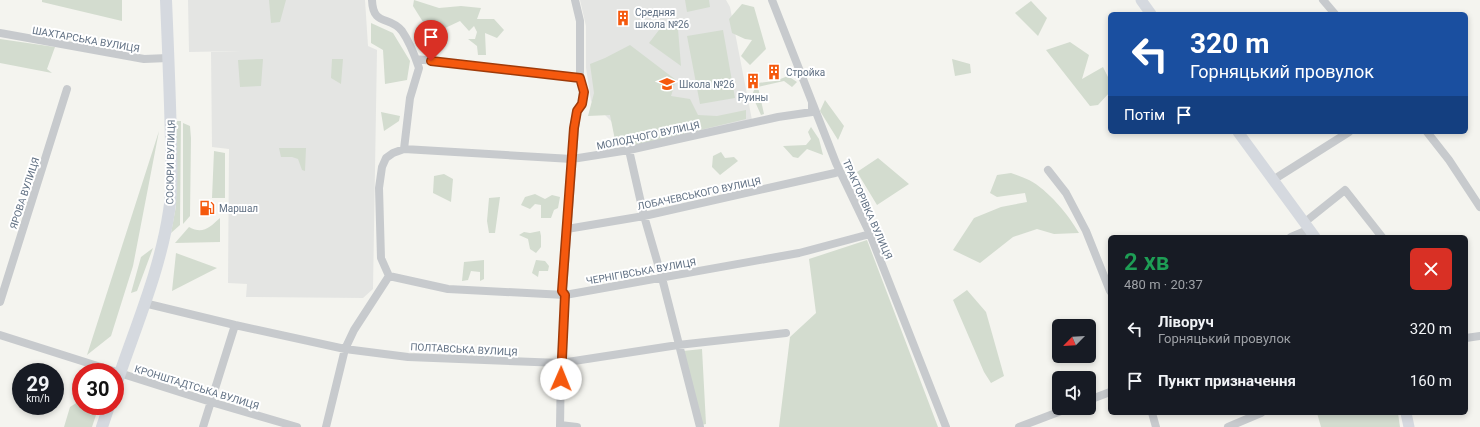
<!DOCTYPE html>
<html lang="uk">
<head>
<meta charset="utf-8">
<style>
	body { margin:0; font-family:Roboto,sans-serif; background:#242831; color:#f1f3f6; height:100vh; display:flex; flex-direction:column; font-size:15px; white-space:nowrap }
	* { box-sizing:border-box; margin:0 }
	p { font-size:13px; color:#9ea1a6 }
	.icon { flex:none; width:22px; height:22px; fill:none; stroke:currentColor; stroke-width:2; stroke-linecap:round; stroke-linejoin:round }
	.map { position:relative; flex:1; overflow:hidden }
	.sheet { position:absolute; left:1108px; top:235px; width:360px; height:180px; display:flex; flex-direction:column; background:#171b24; border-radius:6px; box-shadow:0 2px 6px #0003 }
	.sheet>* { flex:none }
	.guide { position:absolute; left:1108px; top:12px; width:360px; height:122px; border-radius:6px; box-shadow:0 2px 6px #0003; background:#1a4fa0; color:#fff; overflow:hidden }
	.needle { width:26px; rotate:246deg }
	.controls { position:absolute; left:1052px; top:319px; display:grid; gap:8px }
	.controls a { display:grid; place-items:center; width:44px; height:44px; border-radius:6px; background:#171b24; box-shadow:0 2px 6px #0003; font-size:20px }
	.speed { position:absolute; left:12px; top:363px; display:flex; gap:8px; font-size:20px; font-weight:700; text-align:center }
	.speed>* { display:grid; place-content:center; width:52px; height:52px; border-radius:50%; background:#171b24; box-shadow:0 2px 6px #0003; line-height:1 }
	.speed small { font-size:10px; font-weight:400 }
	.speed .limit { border:6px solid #d22; background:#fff; color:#111 }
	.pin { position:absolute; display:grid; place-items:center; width:34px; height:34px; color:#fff; margin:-41px -17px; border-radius:50% 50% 50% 0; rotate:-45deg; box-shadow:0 0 4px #0007 }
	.pin .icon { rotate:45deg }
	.me { position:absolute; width:44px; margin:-22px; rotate:1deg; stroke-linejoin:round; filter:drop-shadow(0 0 3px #0008) }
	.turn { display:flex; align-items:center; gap:14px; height:84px; padding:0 16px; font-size:18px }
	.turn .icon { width:52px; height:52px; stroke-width:2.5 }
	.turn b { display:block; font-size:28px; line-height:34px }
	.then { display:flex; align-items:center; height:38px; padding:0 16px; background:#0003; gap:8px; font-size:15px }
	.round { display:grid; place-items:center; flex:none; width:42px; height:42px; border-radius:6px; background:#242831 }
	.summary { display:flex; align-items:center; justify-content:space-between; height:68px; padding:0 16px }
	h1 { font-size:24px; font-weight:600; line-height:30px; color:#1e9e55 }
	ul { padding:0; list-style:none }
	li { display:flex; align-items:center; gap:12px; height:52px; padding:0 16px }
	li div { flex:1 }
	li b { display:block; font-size:15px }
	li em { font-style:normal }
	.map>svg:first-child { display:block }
	.built { fill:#e4e5e3 }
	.green { fill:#d3dccf }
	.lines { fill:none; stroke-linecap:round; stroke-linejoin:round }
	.minor { stroke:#c7cacd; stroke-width:8 }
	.secondary { stroke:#d5d9df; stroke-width:11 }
	.primary { stroke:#d5d9df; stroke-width:12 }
	.route-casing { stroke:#9f3a09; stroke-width:10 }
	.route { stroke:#f5590e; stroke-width:7 }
	.labels { text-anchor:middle; stroke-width:4; stroke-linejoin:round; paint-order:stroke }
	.poi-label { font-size:10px; fill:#607083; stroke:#fff; text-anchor:start }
	.street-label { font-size:10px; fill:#607083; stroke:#fff }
</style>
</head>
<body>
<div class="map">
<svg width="1480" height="427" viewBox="0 0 1480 427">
	<rect width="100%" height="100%" fill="#f4f4ef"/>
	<path class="built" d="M188 0H365L368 46 377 50 373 289 363 298 246 297 247 284 228 283 229 149 212 147 211 52 240 51 189 52Z
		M580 0H726L730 7 752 120 637 147 591 101 586 68V26Z"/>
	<path class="green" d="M42 0H122V21L42 2Z
		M269 0H286L280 22 271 23Z
		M414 0 439 8 461 6 481 8 477 19H494L504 30 497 38 485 33 486 55H478L477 46 468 39H475L477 32 474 26 469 31 460 21 443 29 423 22 413 6Z
		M685 0H709L710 7 687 12Z
		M1031 1 1047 18 1038 36 1015 13Z
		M742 4 754 7 766 49 750 65 741 56 752 40 745 39 732 33 729 19Z
		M371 23 393 33 410 61 407 80 385 84 383 50 371 43Z
		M662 26 678 29 681 66 649 43Z
		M723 30 735 98 700 104 687 36Z
		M0 39 55 47 47 69 52 73 0 63Z
		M1070 42 1089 55 1082 79 1103 67 1110 81V92L1098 105 1090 106 1046 50Z
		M630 45 676 80 671 96 690 99 698 115 717 116 746 110V119L638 145H616L610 115 588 116 594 93 590 64 605 58Z
		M263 59 261 86 240 87 238 60Z
		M332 59H343L341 84 331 78Z
		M952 59 970 64 971 73 955 76Z
		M788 76 797 82 792 87 784 81 758 87 764 114 761 115 752 95 757 83 775 81Z
		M825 100 844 126 838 140 820 111Z
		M381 112 400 116 399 121 384 131Z
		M175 121H181L180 225 171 233 176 206Z
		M183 123 190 126 191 138 190 216 183 224Z
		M811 127 819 139 823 155 807 149 798 158 793 157 783 146 806 145 811 139 808 132Z
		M159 131 133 266 111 336 87 355Z
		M279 148H306L305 171 302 170 298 159 292 157H281Z
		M214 151 225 153V198H212Z
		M721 152 725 158 734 157 738 161 720 175 712 167 713 156Z
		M878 158 909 184 877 205 857 172Z
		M1011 173C1017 175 1023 177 1029 180 1048 190 1068 214 1079 233L1054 234 1037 229 1013 237 980 263 953 250 974 218 1001 207 1027 202 1025 193 997 197 990 193 997 175Z
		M444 174 453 179 451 202 433 193 434 176Z
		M535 194 545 199 552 195 560 197 558 208 554 210 551 218H541V205L535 204 530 209 521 205 525 197Z
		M500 197 495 233H489L487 221 489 198Z
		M220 218V242L175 243 189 227C203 235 210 227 220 218Z
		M540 231 541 236V247L536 253 530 249 528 239 519 235 524 232 530 233Z
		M867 240 938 427H779L790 337 816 313 809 259Z
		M153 248 137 291 131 293 141 257Z
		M176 253 217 268 172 291Z
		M484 260V279L480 281V272L471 271 468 280 462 281 464 262Z
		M536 260 545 261 549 266 548 271H539L538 277 532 273Z
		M967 290 986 312 1004 376 991 383 984 372 953 300Z
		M702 349 706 424 702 425 683 351Z
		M81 400V406H99L92 427H64L70 407Z
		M1317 413H1398L1400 427H1321Z"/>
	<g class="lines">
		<path class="minor" d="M372 0C373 27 390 15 402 31 409 41 415 56 419 68L410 98 404 149 393 153 386 158 382 167 379 188 381 258 389 276
			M772 0 836 163 870 234 946 427
			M1323 0 1335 14
			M0 33 144 59 168 58
			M416 59 580 78
			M1427 132 1449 160 1480 207
			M404 149 572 159 629 150 778 117 812 112V103
			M629 150 644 216 662 278 700 427
			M1048 170 1066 193 1086 231 1110 291
			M1273 180 1349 132
			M1305 222 1345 190 1382 237
			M567 229 644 216 835 173
			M1291 237 1310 229
			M389 276 448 289 565 295 799 253 870 234
			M0 302 67 89
			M144 303 235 325 345 349 408 357 561 363 678 345 786 333
			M0 335 211 402 297 427
			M1466 338 1480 336
			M1089 400 1110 392
			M1152 413 1156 427
			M560 425 577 427
			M203 427 235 325
			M326 427 345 349 354 330 389 276
			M560 427 561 363 565 295 563 291 575 128 577 111 582 104 584 93 580 78V21L575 0
			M1019 427 1069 408
			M1228 427 1261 413"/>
		<path class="secondary" d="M1141 0 1151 14
			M1238 132 1315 237
			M1406 413 1409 427"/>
		<path class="primary" d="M115 388C134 330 160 272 169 211 173 189 171 165 171 142 170 95 168 47 166 0
			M102 427 109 406"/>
	</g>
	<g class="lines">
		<g class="route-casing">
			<path id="route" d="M431 61 580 78 584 92 582 104 577 111 574 128 562 291 565 295 561 379"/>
		</g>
		<use href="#route" class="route"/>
	</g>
	<defs>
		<g id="building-bare" transform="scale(1.2)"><path d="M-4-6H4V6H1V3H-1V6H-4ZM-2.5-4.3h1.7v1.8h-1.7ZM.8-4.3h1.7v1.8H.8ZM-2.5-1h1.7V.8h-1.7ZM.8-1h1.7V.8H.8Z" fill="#f5590e" stroke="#fff" stroke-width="2.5" paint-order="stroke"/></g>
		<g id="school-bare" transform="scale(1.2)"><path d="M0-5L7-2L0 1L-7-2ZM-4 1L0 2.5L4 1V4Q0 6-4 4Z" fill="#f5590e" stroke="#fff" stroke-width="2.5" paint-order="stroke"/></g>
		<g id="fuel-bare" transform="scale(1.2)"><path d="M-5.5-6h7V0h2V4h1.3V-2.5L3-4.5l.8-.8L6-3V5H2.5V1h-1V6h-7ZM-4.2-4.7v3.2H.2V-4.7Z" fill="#f5590e" stroke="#fff" stroke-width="2.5" paint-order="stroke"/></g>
	</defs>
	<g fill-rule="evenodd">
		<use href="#building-bare" x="623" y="18"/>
		<use href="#building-bare" x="774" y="72"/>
		<use href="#building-bare" x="753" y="81"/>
		<use href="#school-bare" x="667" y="84"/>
		<use href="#fuel-bare" x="207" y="208"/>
	</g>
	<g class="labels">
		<g class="poi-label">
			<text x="635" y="16">Средняя<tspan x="635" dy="12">школа №26</tspan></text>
			<text x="786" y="76">Стройка</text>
			<text x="679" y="88">Школа №26</text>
			<text x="753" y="101" text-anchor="middle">Руины</text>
			<text x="219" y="212">Маршал</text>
		</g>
		<g class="street-label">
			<text transform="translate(86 39) rotate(10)" y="4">ШАХТАРСЬКА ВУЛИЦЯ</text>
			<text transform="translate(648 135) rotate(-12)" y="4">МОЛОДЧОГО ВУЛИЦЯ</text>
			<text transform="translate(170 162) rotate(-89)" y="4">СОСЮРИ ВУЛИЦЯ</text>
			<text transform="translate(24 193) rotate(-72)" y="4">ЯРОВА ВУЛИЦЯ</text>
			<text transform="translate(699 193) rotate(-12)" y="4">ЛОБАЧЕВСЬКОГО ВУЛИЦЯ</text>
			<text transform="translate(868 209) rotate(66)" y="4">ТРАКТОРІВКА ВУЛИЦЯ</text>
			<text transform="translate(641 271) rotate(-10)" y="4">ЧЕРНІГІВСЬКА ВУЛИЦЯ</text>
			<text transform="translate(464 349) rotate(3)" y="4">ПОЛТАВСЬКА ВУЛИЦЯ</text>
			<text transform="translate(197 387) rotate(17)" y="4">КРОНШТАДТСЬКА ВУЛИЦЯ</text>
		</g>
	</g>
</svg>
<div class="controls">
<a><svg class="needle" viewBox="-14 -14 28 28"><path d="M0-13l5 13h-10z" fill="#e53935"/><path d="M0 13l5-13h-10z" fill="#9ea1a6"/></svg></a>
<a><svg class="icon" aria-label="sound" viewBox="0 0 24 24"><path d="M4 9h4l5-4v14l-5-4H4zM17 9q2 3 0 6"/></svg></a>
</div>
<div class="speed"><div>29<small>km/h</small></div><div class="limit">30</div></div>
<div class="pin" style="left:431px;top:61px;background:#d93025"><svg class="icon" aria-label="arrive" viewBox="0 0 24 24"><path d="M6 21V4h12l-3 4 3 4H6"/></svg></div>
<svg class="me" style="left:561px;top:379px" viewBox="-20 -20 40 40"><circle r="19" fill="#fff"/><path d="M0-13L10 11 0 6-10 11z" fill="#f5590e"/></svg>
<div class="guide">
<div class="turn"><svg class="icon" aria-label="left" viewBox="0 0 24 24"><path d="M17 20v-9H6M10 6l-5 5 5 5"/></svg><div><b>320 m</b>Горняцький провулок</div></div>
<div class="then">Потім<svg class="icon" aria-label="arrive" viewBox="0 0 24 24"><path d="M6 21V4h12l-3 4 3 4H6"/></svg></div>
</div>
<section class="sheet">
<div class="summary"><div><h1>2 хв</h1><p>480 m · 20:37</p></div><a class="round" style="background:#d93025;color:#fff"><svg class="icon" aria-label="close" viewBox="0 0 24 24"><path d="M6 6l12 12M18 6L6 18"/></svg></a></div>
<ul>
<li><svg class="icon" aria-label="left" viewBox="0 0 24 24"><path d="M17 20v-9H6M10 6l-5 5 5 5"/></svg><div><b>Ліворуч</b><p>Горняцький провулок</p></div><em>320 m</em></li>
<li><svg class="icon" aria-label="arrive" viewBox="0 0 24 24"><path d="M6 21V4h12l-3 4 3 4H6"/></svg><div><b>Пункт призначення</b></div><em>160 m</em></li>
</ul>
</section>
</div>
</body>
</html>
